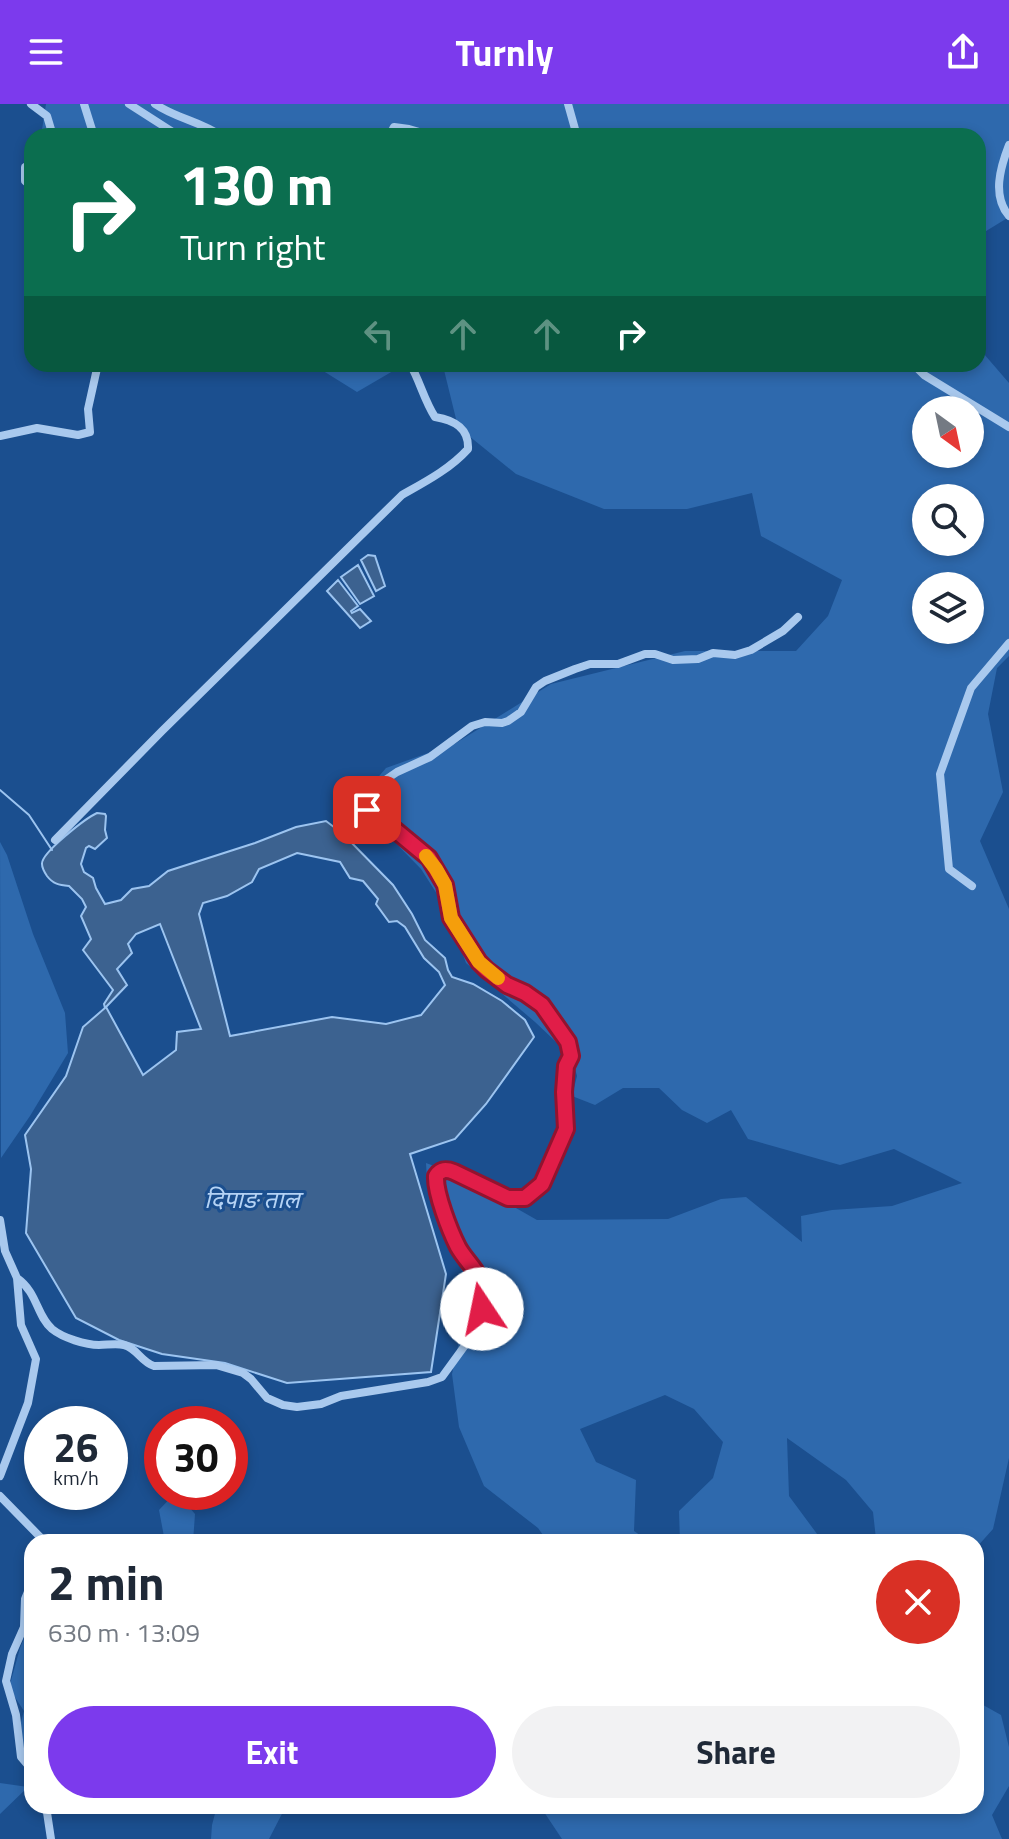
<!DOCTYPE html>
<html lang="en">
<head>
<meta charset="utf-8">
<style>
	body { margin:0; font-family:"Titillium Web","Noto Sans Devanagari",sans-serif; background:#f2f2f3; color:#1f2937; height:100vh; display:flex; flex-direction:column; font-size:30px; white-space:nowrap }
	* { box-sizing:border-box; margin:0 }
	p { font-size:26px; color:#747a83 }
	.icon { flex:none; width:44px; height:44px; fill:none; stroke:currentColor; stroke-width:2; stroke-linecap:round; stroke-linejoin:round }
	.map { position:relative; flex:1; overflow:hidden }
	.details { position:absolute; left:24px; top:1430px; width:960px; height:280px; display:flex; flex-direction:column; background:#fff; border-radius:24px; box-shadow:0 4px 12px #0003 }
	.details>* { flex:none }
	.hud { position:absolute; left:24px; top:24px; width:962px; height:244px; border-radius:24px; box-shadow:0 4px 12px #0003; background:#0b6e4f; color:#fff; overflow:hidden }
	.needle { width:52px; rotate:147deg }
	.controls { position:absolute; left:912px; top:292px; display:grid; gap:16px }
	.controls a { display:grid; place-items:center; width:72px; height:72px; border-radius:50%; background:#fff; box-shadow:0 4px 12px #0003; font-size:40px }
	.speed { position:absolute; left:24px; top:1302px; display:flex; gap:16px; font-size:40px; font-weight:700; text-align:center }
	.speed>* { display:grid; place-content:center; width:104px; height:104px; border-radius:50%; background:#fff; box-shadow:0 4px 12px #0003; line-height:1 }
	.speed small { font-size:20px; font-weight:400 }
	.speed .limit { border:12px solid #d22; background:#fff; color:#111 }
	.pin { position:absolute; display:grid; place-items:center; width:68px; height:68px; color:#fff; margin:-34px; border-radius:16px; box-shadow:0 4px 12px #0006 }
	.me { position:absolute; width:88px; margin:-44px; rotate:349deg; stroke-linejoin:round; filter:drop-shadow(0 0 6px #0008) }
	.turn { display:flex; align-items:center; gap:28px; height:168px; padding:0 24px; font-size:36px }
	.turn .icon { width:104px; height:104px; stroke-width:2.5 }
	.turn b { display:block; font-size:56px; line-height:68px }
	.lanes { display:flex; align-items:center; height:76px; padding:0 24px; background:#0003; justify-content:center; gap:40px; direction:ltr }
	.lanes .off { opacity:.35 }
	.round { display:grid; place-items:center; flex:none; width:84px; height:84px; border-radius:42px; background:#f2f2f3 }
	.headline { display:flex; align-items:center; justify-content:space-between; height:136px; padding:0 24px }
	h1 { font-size:48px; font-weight:700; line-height:60px }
	.cta { display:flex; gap:16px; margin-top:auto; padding:16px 24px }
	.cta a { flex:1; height:92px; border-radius:48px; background:#7c3aed; color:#fff; font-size:32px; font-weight:700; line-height:92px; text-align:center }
	.cta a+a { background:#f2f2f3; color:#1f2937 }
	header { display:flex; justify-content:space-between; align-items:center; height:104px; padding:0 24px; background:#7c3aed; color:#fff; font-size:36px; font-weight:700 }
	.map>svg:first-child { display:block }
	.green { fill:#2e69ad; fill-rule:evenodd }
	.water { fill:#3c6290; stroke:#9cc4f0; stroke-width:2; fill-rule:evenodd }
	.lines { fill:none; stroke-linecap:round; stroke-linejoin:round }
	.stream { stroke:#9cc4f0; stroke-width:2 }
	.street { stroke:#a9c9ee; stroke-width:8 }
	.route-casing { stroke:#92132f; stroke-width:20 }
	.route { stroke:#e11d48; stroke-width:14 }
	.slow { stroke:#f59e0b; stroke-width:14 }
	.labels { text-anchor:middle; stroke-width:6; stroke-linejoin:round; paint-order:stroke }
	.water-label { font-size:24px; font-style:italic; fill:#b5d3f5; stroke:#1b4f8f }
</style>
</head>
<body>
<header><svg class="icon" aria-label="menu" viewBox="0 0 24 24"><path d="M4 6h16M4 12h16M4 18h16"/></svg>Turnly<svg class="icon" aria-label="share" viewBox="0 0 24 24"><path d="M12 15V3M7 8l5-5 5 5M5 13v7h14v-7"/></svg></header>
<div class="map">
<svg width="1009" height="1735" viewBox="0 0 1009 1735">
	<rect width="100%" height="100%" fill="#1b4f8f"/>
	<path class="green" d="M46 0H1009V113L978 132V32H41Z
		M978 249 984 250 1009 279V552L997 564 988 610 1003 688 980 737 1009 805V1354L993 1425 976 1444V1438H866L876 1435 873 1408 846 1376 787 1334 789 1392 823 1438H680L679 1407 713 1374 723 1338 694 1305 665 1291 580 1325 596 1358 636 1376 634 1427 650 1438H548L538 1424 484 1382 459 1323 452 1270 460 1233 465 1175 427 1076 426 1059 456 1070 537 1116 668 1115 721 1095 746 1093 802 1138 801 1112 832 1106 892 1102 962 1079 894 1045 840 1061 748 1035 731 1006 707 1019 682 1006 659 984H623L595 1001 572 992 577 972 572 953 535 918 466 859 446 804 421 765 380 723 363 691 386 664 456 639 551 580 685 547H796L828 512 842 476 761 432 752 389 687 405H604L516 370 458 323 444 266 414 260H978ZM926 306H970V350H926ZM926 394H970V438H926ZM926 482H970V526H926Z
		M312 260H405L357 288Z
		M0 738 7 751 33 830 65 909 68 949 30 1012 1 1054Z
		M176 1388 195 1410 193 1438H165L159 1406Z
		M32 1516V1664L16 1637 24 1607 9 1584 20 1544Z
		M976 1597 1001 1611 1009 1643V1682L992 1711 1002 1735H562L540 1702H976Z
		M0 1679 28 1683 0 1710Z
		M217 1702H286L269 1735H211L212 1721Z"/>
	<path class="water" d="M368 451 375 452 385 482 376 487 361 456Z
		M358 461 374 492 360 500 341 473Z
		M338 476 358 502 351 507 352 509 360 505 371 517 360 524 327 487Z
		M97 709 105 710 106 712 105 726 107 734 95 745 89 742 86 744 81 760 84 768 93 774 96 784 105 800 121 796 132 785 149 782 168 767 255 739 296 723 326 717 343 730 393 781 412 810 425 836 445 854 448 866 452 873 473 880 502 897 525 916 534 933 486 1000 455 1035 410 1050 446 1170 431 1268 287 1279 225 1259 162 1250 119 1236 76 1214 26 1129 31 1065 25 1031 66 972 83 923 105 904 104 900 113 886 83 846 91 835 81 812 86 803 82 795 69 782C59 781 53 780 47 772 45 769 42 764 42 760 41 749 86 714 97 709ZM297 749 340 758 350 774 363 777 378 795 376 800 389 818 397 817 405 823 424 854 439 868 445 881 421 911 386 920 332 913 230 932 199 810 203 799 227 792 252 778 259 765ZM160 820 201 925 177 928 176 946 143 971 106 903 127 881 117 865 132 849 128 840 136 830Z"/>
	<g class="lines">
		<path class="stream" d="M0 686 29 711 52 746"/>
		<path class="street" d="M31 0 47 12 53 32
			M84 0 94 32
			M129 0 179 32
			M155 0C177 15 200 17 221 32
			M568 0 577 32
			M270 32 281 30 296 32
			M389 32 394 23 409 25 433 32
			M1009 41C1000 64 992 92 1009 112
			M32 60 25 63V77L32 83
			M913 260 924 271 1009 323
			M0 332 37 324 78 331 90 328 88 305 98 260
			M55 736 162 627 402 391C425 378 450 365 468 345 469 324 454 316 435 313 424 296 420 277 410 260
			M972 782 949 765 940 670 971 584 1009 539
			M0 1116 5 1147 17 1174 21 1221 36 1255 28 1299 0 1372
			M17 1174C38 1189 36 1211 52 1225 63 1234 86 1241 99 1241 107 1241 116 1239 124 1241 137 1244 141 1258 154 1262L216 1261 243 1269 251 1275 267 1294 283 1301 297 1303 321 1300 341 1292 428 1278 442 1273 466 1240 482 1205 481 1177 459 1145 452 1128 435 1084 436 1072 441 1066 454 1068 508 1094H525L533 1089 542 1080 549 1067 566 1025 564 988 566 962 571 952 568 938 555 916 542 901 499 875 479 858 451 814 445 781 436 765 429 754 394 725 370 710 366 702V693L378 681 397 668 430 653 472 622 485 618 502 619 508 617 521 608 536 583 545 577 575 565 590 560H618L645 550H655L673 556 698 555 713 549 735 551 751 546 783 527 798 513
			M0 1392 45 1438
			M32 1478 25 1495 24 1523 12 1550 6 1577 16 1611 21 1653 32 1666
			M46 1702 51 1735"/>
	</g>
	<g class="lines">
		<g class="route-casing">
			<path id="route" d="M367 706 375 714 394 725 429 754 445 781 451 814 479 858 487 866 507 881 525 889 542 901 568 938 571 952 566 962 564 988 566 1025 542 1080 525 1094H508L454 1068C446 1065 441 1065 436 1072 435 1089 450 1127 458 1143 465 1156 478 1166 481 1180 483 1188 482 1197 482 1205"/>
		</g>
		<use href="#route" class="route"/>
		<path class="slow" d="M426 752 436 765 445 781 451 814 479 858 498 874"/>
	</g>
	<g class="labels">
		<g class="water-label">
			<text x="252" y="1104">दिपाङ ताल</text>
		</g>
	</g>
</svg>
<div class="controls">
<a><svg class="needle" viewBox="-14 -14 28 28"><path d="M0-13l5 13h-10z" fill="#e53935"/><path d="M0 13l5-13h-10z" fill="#747a83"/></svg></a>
<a><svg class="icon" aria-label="search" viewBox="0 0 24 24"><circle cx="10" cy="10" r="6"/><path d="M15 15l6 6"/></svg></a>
<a><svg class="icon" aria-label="layers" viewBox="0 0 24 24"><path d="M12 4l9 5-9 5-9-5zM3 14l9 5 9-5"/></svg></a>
</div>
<div class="speed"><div>26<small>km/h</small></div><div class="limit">30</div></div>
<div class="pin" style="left:367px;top:706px;background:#d93025"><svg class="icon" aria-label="arrive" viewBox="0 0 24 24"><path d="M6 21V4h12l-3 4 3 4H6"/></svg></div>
<svg class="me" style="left:482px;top:1205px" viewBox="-20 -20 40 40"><circle r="19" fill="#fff"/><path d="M0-13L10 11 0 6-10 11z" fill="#e11d48"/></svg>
<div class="hud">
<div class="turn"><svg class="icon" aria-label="right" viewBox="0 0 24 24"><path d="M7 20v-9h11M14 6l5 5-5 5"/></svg><div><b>130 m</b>Turn right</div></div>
<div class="lanes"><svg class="icon off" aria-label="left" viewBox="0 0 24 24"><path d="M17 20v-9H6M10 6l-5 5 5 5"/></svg><svg class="icon off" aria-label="ahead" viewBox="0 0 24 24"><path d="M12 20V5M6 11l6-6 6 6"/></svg><svg class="icon off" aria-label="ahead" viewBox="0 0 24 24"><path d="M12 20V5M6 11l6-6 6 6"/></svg><svg class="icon" aria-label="right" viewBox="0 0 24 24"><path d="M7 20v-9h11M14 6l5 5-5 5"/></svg></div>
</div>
<section class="details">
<div class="headline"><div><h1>2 min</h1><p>630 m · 13:09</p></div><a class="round" style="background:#d93025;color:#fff"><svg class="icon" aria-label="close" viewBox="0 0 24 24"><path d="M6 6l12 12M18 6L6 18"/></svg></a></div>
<div class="cta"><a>Exit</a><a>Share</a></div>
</section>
</div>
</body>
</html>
